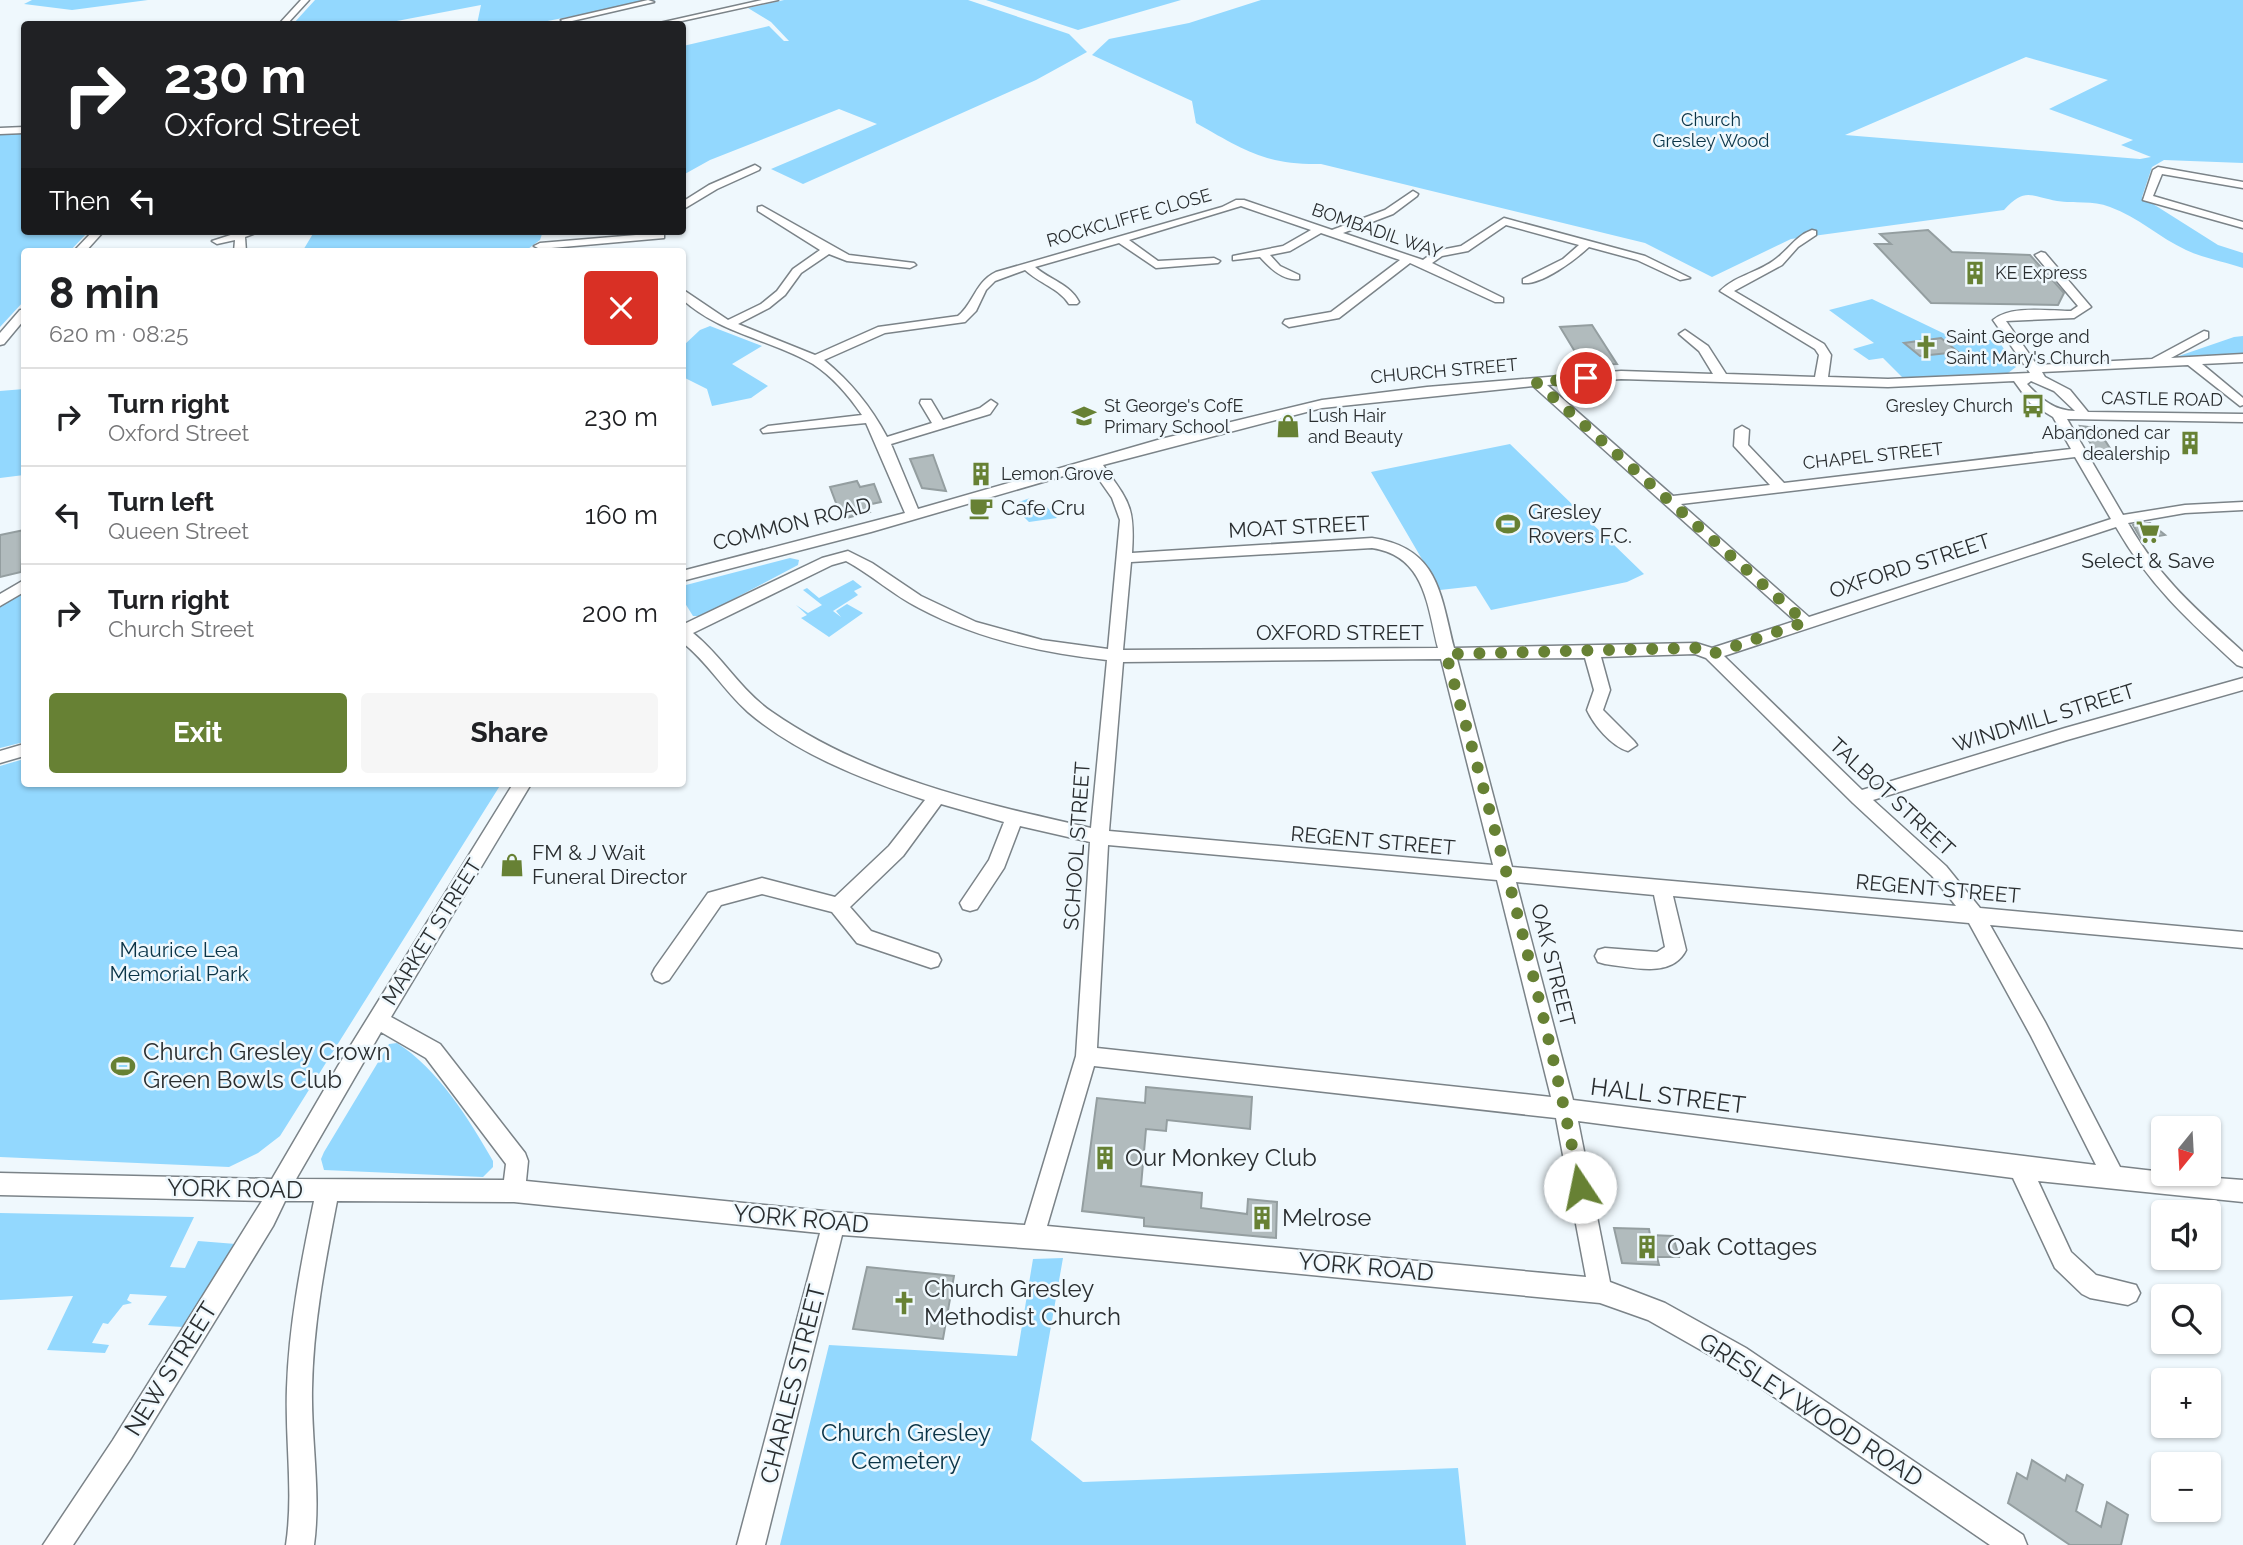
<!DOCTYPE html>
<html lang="en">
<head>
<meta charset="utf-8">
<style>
	body { margin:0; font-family:Raleway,sans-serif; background:#f6f6f6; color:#202124; height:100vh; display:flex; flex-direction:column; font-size:26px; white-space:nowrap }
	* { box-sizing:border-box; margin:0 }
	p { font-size:23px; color:#757577 }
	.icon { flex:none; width:38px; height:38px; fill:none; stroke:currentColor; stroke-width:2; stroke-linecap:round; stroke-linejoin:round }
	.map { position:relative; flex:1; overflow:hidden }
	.sheet { position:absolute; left:21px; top:248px; width:665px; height:539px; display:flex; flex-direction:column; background:#fff; border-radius:7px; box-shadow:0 2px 5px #0004 }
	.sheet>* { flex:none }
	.top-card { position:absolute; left:21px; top:21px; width:665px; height:214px; border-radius:7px; box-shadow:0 2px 5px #0004; background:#202124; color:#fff; overflow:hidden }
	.needle { width:46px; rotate:198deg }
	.controls { position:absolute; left:2151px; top:1116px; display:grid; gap:14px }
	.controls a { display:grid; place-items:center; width:70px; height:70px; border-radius:7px; background:#fff; box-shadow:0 2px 5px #0004; font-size:35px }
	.pin { position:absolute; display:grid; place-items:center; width:60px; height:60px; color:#fff; margin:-30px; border:4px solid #fff; border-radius:50%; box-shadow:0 2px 7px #0007 }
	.me { position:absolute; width:77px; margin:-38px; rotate:349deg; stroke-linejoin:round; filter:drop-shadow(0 0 5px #0008) }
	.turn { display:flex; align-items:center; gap:24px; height:147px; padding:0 28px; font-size:32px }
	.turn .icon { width:91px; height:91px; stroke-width:2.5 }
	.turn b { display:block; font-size:49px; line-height:60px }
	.then { display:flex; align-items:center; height:66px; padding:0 28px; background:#0003; gap:14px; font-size:26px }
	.round { display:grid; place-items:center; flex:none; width:74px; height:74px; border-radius:7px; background:#f6f6f6 }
	.head { display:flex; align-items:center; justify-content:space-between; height:119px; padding:0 28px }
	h1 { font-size:42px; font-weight:700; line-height:52px }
	.cta { display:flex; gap:14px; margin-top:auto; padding:14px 28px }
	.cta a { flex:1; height:80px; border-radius:7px; background:#678134; color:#fff; font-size:28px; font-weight:700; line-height:80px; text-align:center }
	.cta a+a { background:#f6f6f6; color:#202124 }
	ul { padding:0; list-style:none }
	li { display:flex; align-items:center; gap:21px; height:98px; padding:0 28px; border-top:2px solid #e0e0e0 }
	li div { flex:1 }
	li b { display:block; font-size:26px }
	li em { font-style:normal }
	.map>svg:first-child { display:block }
	.green { fill:#93d8fe; fill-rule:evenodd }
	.building { fill:#b1bbbd; stroke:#949ea0; stroke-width:2 }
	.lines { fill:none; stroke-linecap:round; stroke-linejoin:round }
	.minor-casing { stroke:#7b8388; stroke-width:3 }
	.minor { fill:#fff; fill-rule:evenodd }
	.route { stroke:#678134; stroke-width:12; stroke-dasharray:0 21.6 }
	.labels { text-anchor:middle; stroke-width:5; stroke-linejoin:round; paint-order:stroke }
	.far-park-label { font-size:18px; fill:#0a3447; stroke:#eff8fd }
	.far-street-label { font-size:18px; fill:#2a2e30; stroke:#eff8fd }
	.far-poi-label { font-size:18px; fill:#2a2e30; stroke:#eff8fd; text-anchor:start }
	.poi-label { font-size:21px; fill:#2a2e30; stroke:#eff8fd; text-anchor:start }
	.street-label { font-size:21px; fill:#2a2e30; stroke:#eff8fd }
	.park-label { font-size:21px; fill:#0a3447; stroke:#eff8fd }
	.near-poi-label { font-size:24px; fill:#2a2e30; stroke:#eff8fd; text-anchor:start }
	.near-street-label { font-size:24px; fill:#2a2e30; stroke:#eff8fd }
	.near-park-label { font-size:24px; fill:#0a3447; stroke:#eff8fd }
</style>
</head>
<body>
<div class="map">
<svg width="2243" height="1545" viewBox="0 0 2243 1545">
	<rect width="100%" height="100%" fill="#eff8fd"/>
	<path class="green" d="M32 0H148L72 10 24 4Z
		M315 0H656L532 24H477L481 5 381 24H293Z
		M784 0H968L1069 34 1087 52 1036 80 803 184 771 169 877 124 839 109 710 160 683 175V46L769 26 784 41H789L771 22 748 8Z
		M986 0H1181L1078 30Z
		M1261 0H2243V163L2164 160 2152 167 2142 197 2218 245 2243 253V268C2225 262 2203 258 2186 250 2160 238 2138 217 2110 207 2092 200 2075 204 2057 201 2030 196 2025 187 2004 210L1791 239 1712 277 1645 243 1321 164C1265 165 1244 150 1196 123L1192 101 1092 55 1109 39 1189 23ZM2026 57 2108 80 2049 109 2133 140 2121 145 2151 157 2140 159 1845 135Z
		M24 133V231H89L69 252H24V301L0 327V134Z
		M321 231H543L540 240 524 252H302L314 232Z
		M1872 299 1947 335 1979 333 1985 340H1998L2016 367 2008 373 1903 378 1883 358 1869 360 1853 349 1874 343 1829 310Z
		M710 326 762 346 732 364 768 386 751 398 712 406 707 389 683 377V346L700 330Z
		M2243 336V355L2173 358 2234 337Z
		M24 389V475L0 478V391Z
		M1510 444 1644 574 1627 582 1491 610 1476 586 1440 590 1371 472Z
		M1030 498 1037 506 1044 504 1057 518 1029 522 1017 510 1024 507 1019 502Z
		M790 558 799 560 798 565 701 616H693L683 600 682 587 686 585Z
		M853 580 862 587 854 591 858 595 833 611 841 617 836 611 847 604 863 613 829 637 801 618 807 615 796 605 808 613 822 605 803 590 807 588 819 598Z
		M24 591V742L0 748V607Z
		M24 759V784H501L280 1136 258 1153 229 1167 0 1157V766Z
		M397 1043C438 1069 469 1119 493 1161V1167L483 1177 324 1170 321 1159 324 1152 389 1044Z
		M0 1213 194 1217 170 1267 185 1268 198 1241 236 1244 183 1327 148 1325 167 1296 130 1294 127 1300 132 1303 123 1305 108 1324 103 1323 92 1343 109 1345 105 1353 47 1350 73 1296 0 1300Z
		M1063 1258 1031 1440 1083 1482 1458 1468 1466 1545H780L829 1345 1017 1356 1033 1259Z"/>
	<path class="building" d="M1928 230 1952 252 2030 255 2064 293 2058 305 1931 303 1875 244H1891L1880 234Z
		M1592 325 1617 364 1583 365 1560 327Z
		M1941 338 1958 352 1920 356 1904 343Z
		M2080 426 2097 428 2115 456 2097 454Z
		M933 455 946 491 922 488 910 459Z
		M857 481 860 487 874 484 881 502 867 505 870 512 842 519 830 487Z
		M2150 523 2165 535 2141 539 2133 525Z
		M24 530 21 572 0 577V535Z
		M1146 1087 1252 1097 1250 1129 1167 1120 1166 1131 1146 1129 1141 1186 1202 1193 1201 1208 1247 1214 1248 1199 1277 1202 1276 1238 1144 1226V1218L1082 1211 1097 1098 1145 1103Z
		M1614 1228 1649 1229 1650 1235 1673 1236 1679 1257H1657L1659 1265 1622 1263Z
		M867 1267 954 1276 943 1339 853 1329Z
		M2032 1460 2065 1481 2067 1475 2083 1485 2076 1511 2101 1527 2107 1502 2128 1515 2121 1545H2070L2008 1503 2017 1473 2027 1479Z"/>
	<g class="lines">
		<g class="minor-casing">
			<path id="minor" d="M301 0H309L287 24H279Z
				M648 0 654 2 572 21 575 24H566L561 20Z
				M762 0H778L668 24H655Z
				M24 127V133L0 134V128Z
				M755 165 760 168 759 170 717 189 682 210V202L709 185Z
				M2158 167 2243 182V188L2162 174 2153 196 2243 222V228L2143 200 2153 170Z
				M1413 191 1418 194 1417 196 1393 214 1343 233 1423 260 1435 251 1461 246 1504 218 1645 256 1690 278 1680 280 1637 260 1589 247C1575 260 1542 285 1523 283V279L1563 259 1579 245 1506 225 1468 251 1442 256 1432 263 1503 298V302H1495L1410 263 1339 318 1289 327 1283 323 1285 320 1331 312 1400 260 1321 233 1290 251 1270 255 1280 266 1299 275V279C1283 281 1270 268 1260 257L1233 260V256L1283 246 1311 230 1241 206 1129 240 1158 261 1214 258 1220 261 1218 263 1156 268 1119 243 1035 267C1050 280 1070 284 1079 302L1077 304H1069C1060 289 1039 283 1025 270L995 281 986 290 976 311 965 322 885 333 824 360C852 383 871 407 887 437L932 423 920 403 921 400H931L943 420 980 408 991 400 997 404 990 414 891 444 918 509 1161 439 1322 400 1427 387 1621 371 1713 374 1699 351 1679 334 1685 330 1708 346 1726 374 1815 377 1819 355 1815 349 1720 291C1735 276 1756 273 1773 261 1788 251 1795 236 1812 230L1816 231V235L1798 247 1782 265 1734 291 1824 344 1831 355 1828 377 1888 379 2030 373 1993 320C2010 305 2049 311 2071 311L2078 306 2035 255 2041 252 2045 253 2091 307 2074 318 2006 321 2037 365 2152 359 2204 331 2208 332V338L2171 358 2243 354V362L2202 364 2243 398V405L2240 406 2188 365 2042 372 2045 377 2070 390 2088 412 2243 414V422L2067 419 2123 515 2185 505 2243 502V510L2185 513 2128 523C2160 579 2196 609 2243 652V667L2237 665C2188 620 2150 586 2116 527L1724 656 1862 790 2065 728 2243 678V690L2067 740 1873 800 1946 866 1980 908 2243 932V948L1990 925 2045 1022 2120 1167 2163 1172V1174L2243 1180V1202L2038 1181 2071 1252 2096 1275 2136 1285 2140 1293 2136 1301 2128 1305 2090 1298 2082 1294 2055 1268 2013 1178 1578 1121 1610 1282 1665 1303 1746 1348 2023 1535 2027 1545H1990L1729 1366 1648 1320 1600 1303 1052 1250 842 1235 765 1545H737L820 1233 514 1202 337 1201C325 1263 313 1325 312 1389 311 1441 321 1493 314 1545H286C294 1493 285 1441 287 1388 289 1325 301 1263 314 1201H285L273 1226 131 1458 73 1545H43L113 1440 262 1201 0 1195V1173L272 1179 338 1066 513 784H531L391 1017 440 1044 525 1153 528 1161 526 1181 834 1212 1025 1225 1076 1056 1090 842 1020 826 1004 868 977 909 970 911 963 909 960 903 989 860 1004 822 941 804 903 856 850 907 871 931 938 954 941 960 938 966 931 968 857 943 832 912 762 894 721 905 669 980 662 983 655 980 652 974 655 968 708 893 762 878 835 897 889 846 925 800C864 780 797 754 748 712 724 691 708 662 682 642V625L822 558 848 551 872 563 921 596 976 622 1042 640 1108 649 1120 520 1112 498 1091 468 871 532 682 581V571L905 513 866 423 763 433 761 430 768 426 862 415C849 396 833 377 813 364 770 339 720 334 682 299V289L728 320 761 304 777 291 793 269 820 250 758 211V207L762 206 849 255 914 263 916 265 910 268 847 261 829 254 801 273 785 295 769 308 738 324 815 355 878 327 958 316C974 303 975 282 996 272L1222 207 1236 200H1244L1332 230 1385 210ZM1621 379 1888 387 2014 381 2030 403 2053 417 2071 449 1784 483 1748 445 1749 430 1742 426 1735 430 1734 446 1770 485 1673 496 1547 385ZM2031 381 2054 391 2075 411C2054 411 2041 399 2027 384ZM1533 386 1795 621 1712 648 1696 643 1454 648C1440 592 1438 548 1372 538L1132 553C1135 506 1129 502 1103 465L1322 408ZM2075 457 2111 519 1809 617 1681 504ZM1372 548C1425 556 1427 604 1438 648L1123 650 1131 562ZM846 561C872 575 893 595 919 608 977 639 1042 653 1107 660L1091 828C980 803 867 778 772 712 741 691 722 656 693 633L832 565ZM1695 654 1706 658 1853 803 1932 876 1956 906 1512 867 1457 659 1585 658 1594 690 1587 710C1594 725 1611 746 1628 751L1637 745 1634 741 1603 710 1610 690 1601 657ZM1441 659 1493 865 1109 831 1123 662ZM1108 845 1497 880 1551 1097 1097 1048ZM1516 882 1654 895 1665 947 1657 952 1605 948 1598 950 1595 956 1598 962 1605 964C1631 967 1672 979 1686 950L1673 896 1969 923 2031 1036 2096 1165 1573 1100ZM381 1032 426 1058 506 1164 504 1180 296 1179ZM1094 1066 1556 1118 1586 1277 1047 1226Z
				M93 231H104L85 252H73Z
				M243 231H261L245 237 246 252H234L235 240 217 244 212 241Z
				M660 233 664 234V238L540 249 534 246 540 243Z
				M20 310H24V320L4 344 0 345V333Z
				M24 580V592L0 606V594Z
				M24 744V756L0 763V751Z"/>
		</g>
		<use href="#minor" class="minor"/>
	</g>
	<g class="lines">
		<path class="route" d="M1580 1187C1546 1007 1495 830 1446 654L1696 648 1712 654 1805 622 1536 382 1586 378"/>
	</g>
	<defs>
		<g id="building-bare" transform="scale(1.89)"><path d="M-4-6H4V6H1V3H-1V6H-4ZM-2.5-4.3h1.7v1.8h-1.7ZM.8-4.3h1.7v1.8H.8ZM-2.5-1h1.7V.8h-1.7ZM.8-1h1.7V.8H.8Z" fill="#678134" stroke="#eff8fd" stroke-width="2.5" paint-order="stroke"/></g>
		<g id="church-bare" transform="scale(1.89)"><path d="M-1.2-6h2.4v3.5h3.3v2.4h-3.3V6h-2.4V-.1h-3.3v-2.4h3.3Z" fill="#678134" stroke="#eff8fd" stroke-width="2.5" paint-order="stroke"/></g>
		<g id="bus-bare" transform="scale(1.89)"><path d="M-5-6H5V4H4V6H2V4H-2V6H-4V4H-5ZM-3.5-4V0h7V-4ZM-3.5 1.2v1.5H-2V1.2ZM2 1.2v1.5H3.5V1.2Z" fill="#678134" stroke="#eff8fd" stroke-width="2.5" paint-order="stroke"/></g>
		<g id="school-bare" transform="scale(1.89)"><path d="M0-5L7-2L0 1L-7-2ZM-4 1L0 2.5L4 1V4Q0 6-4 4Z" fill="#678134" stroke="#eff8fd" stroke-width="2.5" paint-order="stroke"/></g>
		<g id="shop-bare" transform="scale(1.89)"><path d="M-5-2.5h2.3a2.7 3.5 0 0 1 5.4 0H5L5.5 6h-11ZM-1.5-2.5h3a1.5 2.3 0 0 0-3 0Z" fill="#678134" stroke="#eff8fd" stroke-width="2.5" paint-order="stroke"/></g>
		<g id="cafe-bare" transform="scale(1.89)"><path d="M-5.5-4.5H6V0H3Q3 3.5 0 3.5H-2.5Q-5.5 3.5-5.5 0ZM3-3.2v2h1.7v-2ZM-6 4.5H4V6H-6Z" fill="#678134" stroke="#eff8fd" stroke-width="2.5" paint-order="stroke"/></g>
		<g id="stadium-bare" transform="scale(1.89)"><path d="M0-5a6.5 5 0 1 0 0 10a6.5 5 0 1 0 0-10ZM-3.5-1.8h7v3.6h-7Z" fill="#678134" stroke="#eff8fd" stroke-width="2.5" paint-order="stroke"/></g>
		<g id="supermarket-bare" transform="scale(1.89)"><path d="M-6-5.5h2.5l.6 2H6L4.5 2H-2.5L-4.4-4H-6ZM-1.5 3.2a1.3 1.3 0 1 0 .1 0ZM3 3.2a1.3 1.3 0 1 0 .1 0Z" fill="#678134" stroke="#eff8fd" stroke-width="2.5" paint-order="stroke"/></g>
	</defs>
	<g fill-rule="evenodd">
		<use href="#building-bare" x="1975" y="273"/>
		<use href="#church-bare" x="1926" y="347"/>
		<use href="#bus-bare" x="2033" y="406"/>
		<use href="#school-bare" x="1084" y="416"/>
		<use href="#shop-bare" x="1288" y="426"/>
		<use href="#building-bare" x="2190" y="443"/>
		<use href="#building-bare" x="981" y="474"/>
		<use href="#cafe-bare" x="981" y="508"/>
		<use href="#stadium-bare" x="1508" y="524"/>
		<use href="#supermarket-bare" x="2148" y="532"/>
		<use href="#shop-bare" x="512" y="865"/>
		<use href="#stadium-bare" x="123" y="1066"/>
		<use href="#building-bare" x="1105" y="1158"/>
		<use href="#building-bare" x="1262" y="1218"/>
		<use href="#building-bare" x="1647" y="1247"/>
		<use href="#church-bare" x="904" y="1303"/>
	</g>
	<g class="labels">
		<g class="far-park-label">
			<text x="1711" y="126">Church<tspan x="1711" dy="21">Gresley Wood</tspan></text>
		</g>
		<g class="far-street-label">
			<text transform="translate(1129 218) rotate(-16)" y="6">ROCKCLIFFE CLOSE</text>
			<text transform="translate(1377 231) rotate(19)" y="6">BOMBADIL WAY</text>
			<text transform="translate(1444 371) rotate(-5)" y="6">CHURCH STREET</text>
			<text transform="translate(2162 399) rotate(1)" y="6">CASTLE ROAD</text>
			<text transform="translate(1873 456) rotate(-6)" y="6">CHAPEL STREET</text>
		</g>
		<g class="far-poi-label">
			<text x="1995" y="279">KE Express</text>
			<text x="1946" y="343">Saint George and<tspan x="1946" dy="21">Saint Mary's Church</tspan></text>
			<text x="1104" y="412">St George's CofE<tspan x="1104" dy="21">Primary School</tspan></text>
			<text x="2013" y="412" text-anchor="end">Gresley Church</text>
			<text x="1308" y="422">Lush Hair<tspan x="1308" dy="21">and Beauty</tspan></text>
			<text x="2170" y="439" text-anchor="end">Abandoned car<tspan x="2170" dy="21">dealership</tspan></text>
			<text x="1001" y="480">Lemon Grove</text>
		</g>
		<g class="poi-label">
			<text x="1001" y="515">Cafe Cru</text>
			<text x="1528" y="519">Gresley<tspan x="1528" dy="24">Rovers F.C.</tspan></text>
			<text x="2148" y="568" text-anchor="middle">Select &amp; Save</text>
			<text x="532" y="860">FM &amp; J Wait<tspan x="532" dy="24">Funeral Director</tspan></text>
		</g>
		<g class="street-label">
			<text transform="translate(792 524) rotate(-14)" y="7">COMMON ROAD</text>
			<text transform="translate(1299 527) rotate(-3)" y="7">MOAT STREET</text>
			<text transform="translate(1910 566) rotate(-18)" y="7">OXFORD STREET</text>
			<text x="1340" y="640">OXFORD STREET</text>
			<text transform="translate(2044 718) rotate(-17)" y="7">WINDMILL STREET</text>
			<text transform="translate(1892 797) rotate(43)" y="7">TALBOT STREET</text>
			<text transform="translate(1373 841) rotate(5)" y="7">REGENT STREET</text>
			<text transform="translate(1077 846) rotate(-86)" y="7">SCHOOL STREET</text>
			<text transform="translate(1938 889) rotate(5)" y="7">REGENT STREET</text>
			<text transform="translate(432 932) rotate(-58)" y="7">MARKET STREET</text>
			<text transform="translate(1553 965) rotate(76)" y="7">OAK STREET</text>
		</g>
		<g class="park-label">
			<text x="179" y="957">Maurice Lea<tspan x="179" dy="24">Memorial Park</tspan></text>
		</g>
		<g class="near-poi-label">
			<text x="143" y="1060">Church Gresley Crown<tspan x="143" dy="28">Green Bowls Club</tspan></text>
			<text x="1125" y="1166">Our Monkey Club</text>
			<text x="1282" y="1226">Melrose</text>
			<text x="1667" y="1255">Oak Cottages</text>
			<text x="924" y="1297">Church Gresley<tspan x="924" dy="28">Methodist Church</tspan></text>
		</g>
		<g class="near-street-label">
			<text transform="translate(1668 1096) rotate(7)" y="8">HALL STREET</text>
			<text transform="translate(235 1189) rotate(1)" y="8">YORK ROAD</text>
			<text transform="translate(801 1219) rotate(5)" y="8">YORK ROAD</text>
			<text transform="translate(1366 1267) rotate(5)" y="8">YORK ROAD</text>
			<text transform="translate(171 1369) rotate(-58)" y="8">NEW STREET</text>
			<text transform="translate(793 1384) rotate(-76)" y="8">CHARLES STREET</text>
			<text transform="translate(1811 1410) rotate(33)" y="8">GRESLEY WOOD ROAD</text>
		</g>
		<g class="near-park-label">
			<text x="906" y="1441">Church Gresley<tspan x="906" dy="28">Cemetery</tspan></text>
		</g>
	</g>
</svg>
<div class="controls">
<a><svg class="needle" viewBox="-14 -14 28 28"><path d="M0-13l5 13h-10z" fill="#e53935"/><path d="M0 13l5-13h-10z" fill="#757577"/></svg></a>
<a><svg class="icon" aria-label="sound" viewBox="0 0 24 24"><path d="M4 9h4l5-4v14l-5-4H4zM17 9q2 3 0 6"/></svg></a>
<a><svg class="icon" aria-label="search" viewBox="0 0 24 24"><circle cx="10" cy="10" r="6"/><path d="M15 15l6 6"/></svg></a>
<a>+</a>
<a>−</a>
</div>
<div class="pin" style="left:1586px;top:378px;background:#d93025"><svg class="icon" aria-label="arrive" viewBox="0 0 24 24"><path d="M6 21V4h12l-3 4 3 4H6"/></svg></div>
<svg class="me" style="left:1580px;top:1187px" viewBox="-20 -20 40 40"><circle r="19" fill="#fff"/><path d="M0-13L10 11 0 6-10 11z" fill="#678134"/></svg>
<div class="top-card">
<div class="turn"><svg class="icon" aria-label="right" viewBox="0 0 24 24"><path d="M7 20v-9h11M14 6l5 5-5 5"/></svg><div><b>230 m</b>Oxford Street</div></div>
<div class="then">Then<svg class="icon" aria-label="left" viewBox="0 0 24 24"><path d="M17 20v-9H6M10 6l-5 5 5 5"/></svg></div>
</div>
<section class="sheet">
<div class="head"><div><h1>8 min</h1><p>620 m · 08:25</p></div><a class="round" style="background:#d93025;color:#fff"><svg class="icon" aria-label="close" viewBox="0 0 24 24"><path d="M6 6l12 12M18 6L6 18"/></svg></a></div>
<ul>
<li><svg class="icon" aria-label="right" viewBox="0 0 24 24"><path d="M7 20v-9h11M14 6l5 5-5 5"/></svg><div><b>Turn right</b><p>Oxford Street</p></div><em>230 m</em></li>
<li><svg class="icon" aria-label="left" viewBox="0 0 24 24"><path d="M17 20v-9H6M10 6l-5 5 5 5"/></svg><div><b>Turn left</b><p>Queen Street</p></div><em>160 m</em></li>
<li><svg class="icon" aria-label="right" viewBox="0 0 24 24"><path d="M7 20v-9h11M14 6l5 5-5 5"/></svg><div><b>Turn right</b><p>Church Street</p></div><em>200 m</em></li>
</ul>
<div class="cta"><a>Exit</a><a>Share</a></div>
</section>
</div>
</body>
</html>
